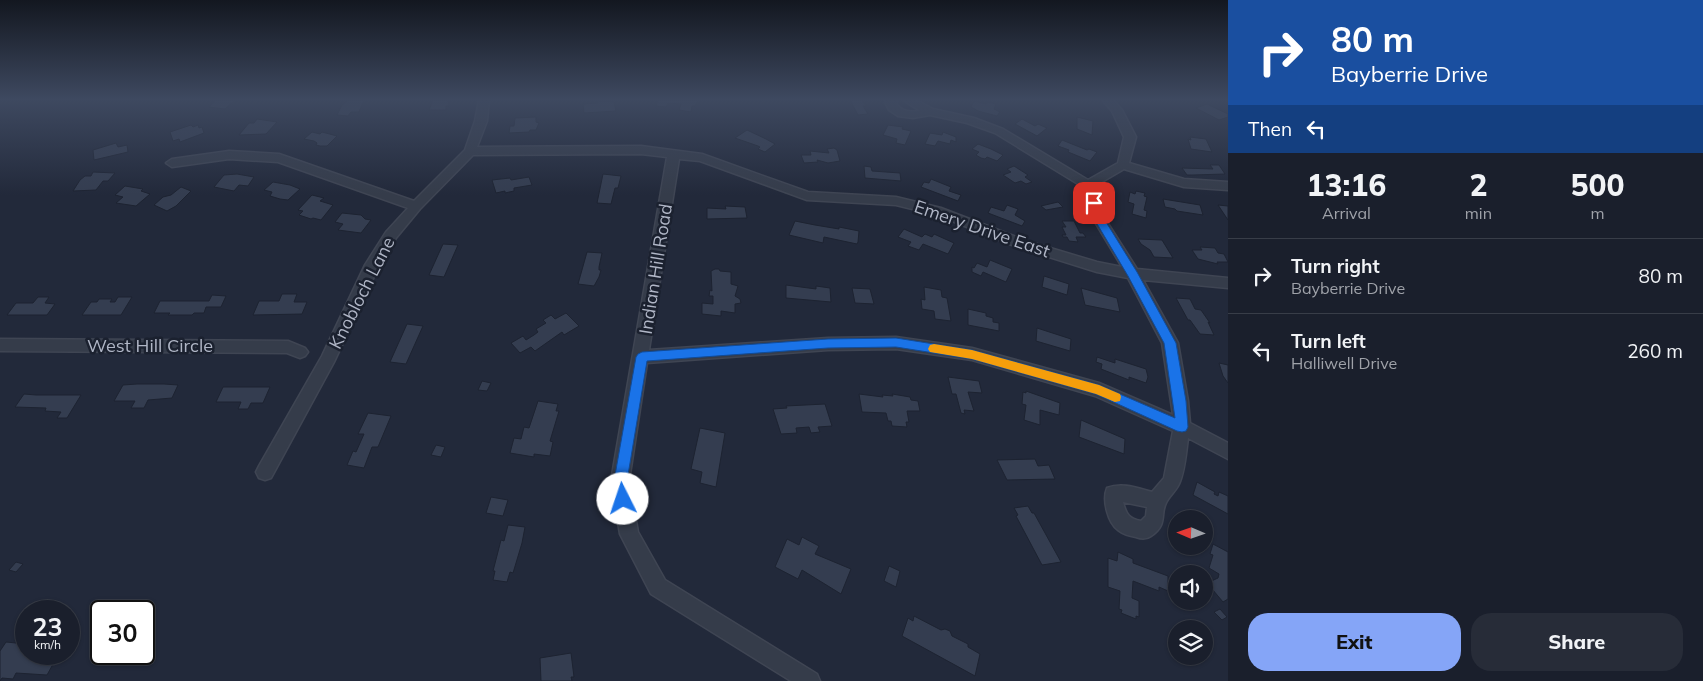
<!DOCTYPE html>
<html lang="en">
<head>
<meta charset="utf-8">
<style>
	body { margin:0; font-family:Mulish,sans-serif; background:#272c38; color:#f1f3f6; height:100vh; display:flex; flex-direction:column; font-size:19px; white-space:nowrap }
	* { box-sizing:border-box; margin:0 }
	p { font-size:16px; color:#9fa2a9 }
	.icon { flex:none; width:28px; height:28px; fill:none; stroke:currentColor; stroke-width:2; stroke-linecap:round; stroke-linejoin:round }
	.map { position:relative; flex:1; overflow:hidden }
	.panel { display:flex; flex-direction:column; background:#1a1f2c; width:475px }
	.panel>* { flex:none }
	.banner { background:#1a4fa0; color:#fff; overflow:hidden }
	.needle { width:32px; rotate:272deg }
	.controls { position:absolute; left:1168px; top:510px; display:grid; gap:10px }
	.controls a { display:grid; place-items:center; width:45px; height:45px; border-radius:50%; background:#1a1f2c; box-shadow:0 1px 4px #0004,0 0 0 1px #383d48; font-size:25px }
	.speed { position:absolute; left:15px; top:600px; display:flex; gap:10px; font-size:25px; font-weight:700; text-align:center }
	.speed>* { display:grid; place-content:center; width:65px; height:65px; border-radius:50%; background:#1a1f2c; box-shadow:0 1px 4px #0004,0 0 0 1px #383d48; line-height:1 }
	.speed small { font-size:12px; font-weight:400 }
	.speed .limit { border:2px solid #111; border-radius:8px; background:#fff; color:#111 }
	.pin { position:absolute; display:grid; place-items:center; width:42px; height:42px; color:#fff; margin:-21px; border-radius:10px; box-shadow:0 2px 8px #0006 }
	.me { position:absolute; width:55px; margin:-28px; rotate:356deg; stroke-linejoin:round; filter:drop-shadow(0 0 4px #0008) }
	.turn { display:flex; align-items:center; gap:18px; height:105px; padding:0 20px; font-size:22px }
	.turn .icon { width:65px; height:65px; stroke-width:2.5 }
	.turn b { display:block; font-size:35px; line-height:42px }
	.then { display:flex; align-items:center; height:48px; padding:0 20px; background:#0003; gap:10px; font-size:19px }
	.eta { display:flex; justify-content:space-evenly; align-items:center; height:85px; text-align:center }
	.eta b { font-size:30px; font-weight:800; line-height:35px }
	.cta { display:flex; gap:10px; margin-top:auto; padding:10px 20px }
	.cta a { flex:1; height:58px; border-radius:20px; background:#85a5f7; color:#111; font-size:20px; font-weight:800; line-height:58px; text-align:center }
	.cta a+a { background:#272c38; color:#f1f3f6 }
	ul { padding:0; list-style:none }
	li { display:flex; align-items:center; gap:15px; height:75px; padding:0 20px; border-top:1px solid #383d48 }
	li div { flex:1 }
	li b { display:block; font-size:19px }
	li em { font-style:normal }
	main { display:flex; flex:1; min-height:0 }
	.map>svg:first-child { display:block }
	.building { fill:#343d50; stroke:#1d2331 }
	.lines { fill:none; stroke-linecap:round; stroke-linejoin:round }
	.minor-casing { stroke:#3f4553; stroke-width:3 }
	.minor { fill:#353c4a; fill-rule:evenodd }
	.route { fill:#1a73e8; stroke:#114b97 }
	.slow { fill:#f59e0b }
	.labels { text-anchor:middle; stroke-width:5; stroke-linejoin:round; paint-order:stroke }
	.street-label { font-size:18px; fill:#b0b6c6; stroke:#1b212f }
</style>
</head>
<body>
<main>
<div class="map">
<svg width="1228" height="681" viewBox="0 0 1228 681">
	<rect width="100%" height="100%" fill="#22293a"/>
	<path class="building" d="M235 100 225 109 209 107 215 101 213 100Z
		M348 100H364L359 112H351L348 116 337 115 342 105Z
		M433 100H448L449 106H446V110H429Z
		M655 100H698L695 106H692L691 112 679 110 681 104 668 103 666 107 656 106 658 100Z
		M850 100H862L866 106H863L868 114 858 115Z
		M598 101 614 102 616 111 584 113 583 104 598 103Z
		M974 101 986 104 988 102 996 104 994 109 1000 112 997 116 978 111 971 107Z
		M1207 104 1228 114V117L1219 120 1196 108Z
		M536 117V122L539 123 536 130H530L529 132 509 133 510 126H514L515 118Z
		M1077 117 1093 121 1092 135 1077 129Z
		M257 119 277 122 266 134 239 135 249 123H254Z
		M1022 119 1035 126 1038 124 1047 128 1037 136 1015 124Z
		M191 125 193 127 198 125 199 128 202 127 204 133 180 142 179 139 173 141 170 132Z
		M888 125 903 127 902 129 911 131 905 145 896 143 897 139 883 135Z
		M747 130 766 139 775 144 765 152 758 149 760 147 758 146 735 138Z
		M312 132 320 134 322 132 337 136 327 146H320L316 145 317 143 314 141 304 139Z
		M943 132 956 137V142L951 140 950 144 938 141 935 146 925 144 930 133 942 135Z
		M1190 137 1206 139 1212 152 1191 149 1188 139 1191 140Z
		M1062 140 1087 150 1089 149 1097 152 1090 161 1073 154 1068 152 1069 150 1058 146Z
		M116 143 118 147 127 145 128 152 94 160 93 150Z
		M978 144 991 149 1003 155 997 161 987 157 985 159 981 158 976 155 979 152 972 149Z
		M834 148 837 150 840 161 828 163 817 160 818 162 804 163 801 155H811L810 151 829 153 827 149Z
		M1210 165H1219L1225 174 1193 175H1187L1182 168 1213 169Z
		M864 166 871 167 872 171 900 173 901 181 865 178Z
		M1014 166 1028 175 1025 177 1032 182 1026 184 1021 181 1015 183 1003 175 1011 172 1007 169Z
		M93 172 115 173 108 181H103L96 190 73 191 80 180 85 176H91Z
		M237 174 254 177 248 186 239 185 234 191 214 187 224 175Z
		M603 174 621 176 618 188H615L611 204 597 203Z
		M529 177 532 185 514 188V191L505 193V191L496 193 492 180 510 178 511 180Z
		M931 179 951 187 949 191 961 195 958 201 921 187 924 182 929 183Z
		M273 182 290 185 300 189 288 200 280 199 270 196 272 192 264 190Z
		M125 186 143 189 141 191 150 194 136 206 116 203 123 197 115 195Z
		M181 187 191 191 176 206 167 211 154 205 163 197 171 195Z
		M1136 191 1145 193 1144 196 1147 197 1144 210 1147 211 1146 218 1132 214 1134 204 1128 202 1130 192 1135 194Z
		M312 195 324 198 320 201 333 205 321 220 313 218 311 219 299 215 303 211 298 210Z
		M1163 199 1200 205 1203 215 1177 211 1175 209 1165 207Z
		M1058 202 1063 207 1046 210 1041 206Z
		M1007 205 1018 209 1015 215 1025 221 1022 226 988 213 991 207 1004 211Z
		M1218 205 1228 206V220Z
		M725 206 745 207 747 218 707 219V208L726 209Z
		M342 213 361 215 365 219 371 220 361 233 338 230 343 224 335 222Z
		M795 221 815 225 839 229V227L859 231 858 242 857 244 824 237 823 243 789 235Z
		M1062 221H1074L1080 233H1083L1086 237H1076L1078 242 1069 241 1067 237H1063L1062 235H1066L1062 227H1066Z
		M904 229 922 237 925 234 932 237 934 234 954 243 948 254 923 244 919 250 908 246 911 242 898 237Z
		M1138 239 1162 240 1173 258 1154 257 1150 250 1141 244Z
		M443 244 458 245 444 277 429 275Z
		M1200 247 1215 248 1218 253 1224 254 1228 262H1217L1218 264 1198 259 1192 250H1202Z
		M587 252 602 253 599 267V270H601L599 277 594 286 578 284Z
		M990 260 1012 269 1006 282 983 272 981 276 972 272V267L974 268 977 263 987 267Z
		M715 269H719L720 271 731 272V284L738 286 735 296 740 299 741 303 735 304V313L721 311V316L702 314V303L713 304V296H709L710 290 712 291 711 271Z
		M1044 276 1069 284 1067 295 1042 287Z
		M786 285 816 289V286L830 288 831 302 786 298Z
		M924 287 941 290 942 297 947 298 951 321 935 319 934 311 922 309 921 299 925 300Z
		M852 288 870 289 874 304 855 303Z
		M1081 288 1117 298 1120 312 1085 305Z
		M282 294H297L294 302H307L302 314 253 315 259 301H279Z
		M212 295 226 296 221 307H206L204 313H194L192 315H168L170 313H154L160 301H209Z
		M38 297H49L45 303 55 304 47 315H7L16 303H33Z
		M118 297H132L121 315H82L91 302H97L99 299H112L110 302H115Z
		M1176 298 1190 299 1195 309 1201 310 1210 323 1208 322 1214 335 1200 334 1190 320H1188Z
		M968 309 986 313V316L993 318V322L999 323V331L968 325Z
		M566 313 579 326 564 335 562 332 535 351 531 347 520 353 511 343 523 336 526 340 534 335 538 332 536 329 546 323 543 320 551 315 555 319Z
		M407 324 423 326 406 364 390 362Z
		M1037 328 1071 339 1070 351 1036 341Z
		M1097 357 1115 363V359L1146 369 1148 377 1146 383 1129 377V380L1101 369 1102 364 1096 362Z
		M1219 363 1228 365V383L1223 376Z
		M948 377 979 381 982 393 968 392 974 411 964 410 965 414 961 413 956 394H952Z
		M482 381 491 383 487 391 478 390Z
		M137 384H164L178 385 172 398 148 400 144 408H131L135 401H114L123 385Z
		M223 387H270L263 403H251L248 409H238L241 402H216Z
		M1026 391 1060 403 1059 415 1040 410V425L1024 420 1026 405 1022 404 1023 392 1026 393Z
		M24 394 36 395H81L67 418H57L61 412 45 411 46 408 15 407Z
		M859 394 883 397 882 395 893 396 892 394 910 397 911 400 918 401 920 411H907L909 422H906L907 427 892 426 891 421H888L886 413 862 412Z
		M538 401 558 404 556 411H559L550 441 553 442 550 456 534 454V457L510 453 514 438 521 439 524 427 529 428Z
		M825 404 832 426 818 427 820 432 811 433 809 427 796 428 797 433 781 434 773 409 787 408 786 406Z
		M368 413 391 416 378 447H372L364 468 347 465 353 451 356 452 364 434H358Z
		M1081 420 1125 439 1124 454 1079 437Z
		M700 428 725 433 716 487 700 483 702 472 691 469Z
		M436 445 445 447 441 457 431 455Z
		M1035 459 1038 466 1049 465 1055 479 1007 480 997 460Z
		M1197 482 1215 492 1214 494 1218 496 1219 492 1228 496V514L1193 495Z
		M491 497 508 500 503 516 486 513Z
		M1028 506 1032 513H1034L1061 562 1042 565 1016 516 1018 515 1014 508Z
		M508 525 525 527 522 543 513 573 510 572 507 582 493 580 495 571H493L501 540 504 541Z
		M802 537 819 546 815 554 851 569 841 594 802 570 798 579 775 567 787 539 799 545Z
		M1213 544 1228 552V599L1223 602 1207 583 1218 578 1219 574 1209 568 1213 555 1210 554Z
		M1118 552 1133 559V563L1168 576V591L1159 587V591L1133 581 1132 598 1139 601V617L1136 616V619L1121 613 1122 610 1119 609 1120 591 1108 587V558L1117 561Z
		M16 562 23 564 16 572 9 570Z
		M889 566 900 571 896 587 884 581Z
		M1220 609 1227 617 1222 620 1214 612Z
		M914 616 941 630 945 629 950 631 952 636 968 644V647L980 654 975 676 902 636 908 618 913 621Z
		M6 642 26 644V654L57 657 47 675 16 673 13 679 2 678 0 681V651Z
		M571 653 574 677H571L572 681H541L540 658Z"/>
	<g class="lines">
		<g class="minor-casing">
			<path id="minor" d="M479 100H489L487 121 477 147 641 146 702 154 808 192 896 197 941 208 1027 241 1097 262 1122 267 1095 222 1083 187 995 133 967 123 930 115 913 118 898 116 889 110 885 102 886 100H898L896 103C902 112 910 112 920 111L903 100H916L933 109 974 118 1003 129 1088 180 1118 163 1124 137 1112 111 1102 100H1113L1122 110 1136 137 1129 163 1184 179 1228 182V190L1184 187 1124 169 1095 186 1107 222 1137 269 1228 278V288L1143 280 1178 343 1188 401 1190 423 1228 443V459L1188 438C1186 453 1185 471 1179 484 1176 491 1169 496 1166 503 1160 514 1168 525 1151 536 1147 539 1141 539 1136 537 1130 536 1123 534 1118 530 1108 523 1102 500 1107 488 1122 482 1137 488 1152 492L1164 478 1173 431 1095 396 972 360 896 349 828 350 647 363 629 481 638 532 665 580 817 674 820 681H791L651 594 620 534 611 481 667 157 641 154 473 155 420 209 396 238 377 270 334 362 271 478 265 480 259 478 256 472 259 466 322 356 365 265 386 232 408 208 278 162 229 159 172 167 166 163 172 159 229 151 279 154 414 201 465 150 475 121ZM679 159 700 161 807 200 896 205 937 215 1017 247 1097 272 1128 278 1162 343 1173 415 1099 383 972 348 896 337 828 338 649 350ZM1123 502 1147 507 1146 516 1141 521C1129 519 1126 514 1123 502Z
				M0 339 288 341 305 348 308 352 305 356 300 358 287 353 0 351Z"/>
		</g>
		<use href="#minor" class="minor"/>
	</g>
	<linearGradient id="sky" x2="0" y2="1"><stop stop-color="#131720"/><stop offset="0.51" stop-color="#3e4960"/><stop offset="1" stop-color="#3e4960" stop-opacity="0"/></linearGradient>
	<rect width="1228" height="195" fill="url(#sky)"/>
	<path class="route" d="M1094 200 1099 203 1106 222 1137 272 1176 343 1186 401 1188 427 1186 431 1182 432 1177 431 1096 394 972 359 896 347 828 348 647 361 627 481 630 499 628 503 623 505 618 503 614 481 636 357 638 354 642 352 828 339 896 338 972 350 1099 385 1175 418 1164 343 1128 276 1096 222 1090 203Z"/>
	<path class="slow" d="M934 344 972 350 1099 385 1120 394 1121 397 1120 401 1115 402 1096 394 972 359 930 352 928 349 930 345Z"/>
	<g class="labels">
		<g class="street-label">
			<text transform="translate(982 229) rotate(19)" y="6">Emery Drive East</text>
			<text transform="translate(656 269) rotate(-81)" y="6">Indian Hill Road</text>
			<text transform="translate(362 293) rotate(-63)" y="6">Knobloch Lane</text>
			<text x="150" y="352">West Hill Circle</text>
		</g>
	</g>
</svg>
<div class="controls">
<a><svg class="needle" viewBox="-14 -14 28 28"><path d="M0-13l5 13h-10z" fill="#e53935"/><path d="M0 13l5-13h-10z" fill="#9fa2a9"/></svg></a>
<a><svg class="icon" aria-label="sound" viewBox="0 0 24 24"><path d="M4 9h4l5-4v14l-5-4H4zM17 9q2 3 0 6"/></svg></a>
<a><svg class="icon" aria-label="layers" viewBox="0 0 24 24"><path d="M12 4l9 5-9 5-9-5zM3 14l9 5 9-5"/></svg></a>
</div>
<div class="speed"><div>23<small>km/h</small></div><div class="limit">30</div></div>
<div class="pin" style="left:1094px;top:203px;background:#d93025"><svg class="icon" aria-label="arrive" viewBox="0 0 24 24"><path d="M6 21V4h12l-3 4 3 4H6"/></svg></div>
<svg class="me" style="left:623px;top:499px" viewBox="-20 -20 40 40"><circle r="19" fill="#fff"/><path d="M0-13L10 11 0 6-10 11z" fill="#1a73e8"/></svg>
</div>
<section class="panel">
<div class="banner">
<div class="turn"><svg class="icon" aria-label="right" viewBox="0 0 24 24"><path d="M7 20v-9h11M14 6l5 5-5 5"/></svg><div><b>80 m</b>Bayberrie Drive</div></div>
<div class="then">Then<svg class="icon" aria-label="left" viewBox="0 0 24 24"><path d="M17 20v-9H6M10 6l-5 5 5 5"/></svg></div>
</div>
<div class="eta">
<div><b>13:16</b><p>Arrival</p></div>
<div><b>2</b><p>min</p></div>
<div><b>500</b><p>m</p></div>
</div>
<ul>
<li><svg class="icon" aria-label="right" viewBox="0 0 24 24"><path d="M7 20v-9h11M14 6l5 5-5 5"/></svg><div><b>Turn right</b><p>Bayberrie Drive</p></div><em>80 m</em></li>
<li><svg class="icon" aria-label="left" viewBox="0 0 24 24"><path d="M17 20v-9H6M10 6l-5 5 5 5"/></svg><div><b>Turn left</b><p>Halliwell Drive</p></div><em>260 m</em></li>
</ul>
<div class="cta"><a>Exit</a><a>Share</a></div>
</section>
</main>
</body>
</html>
